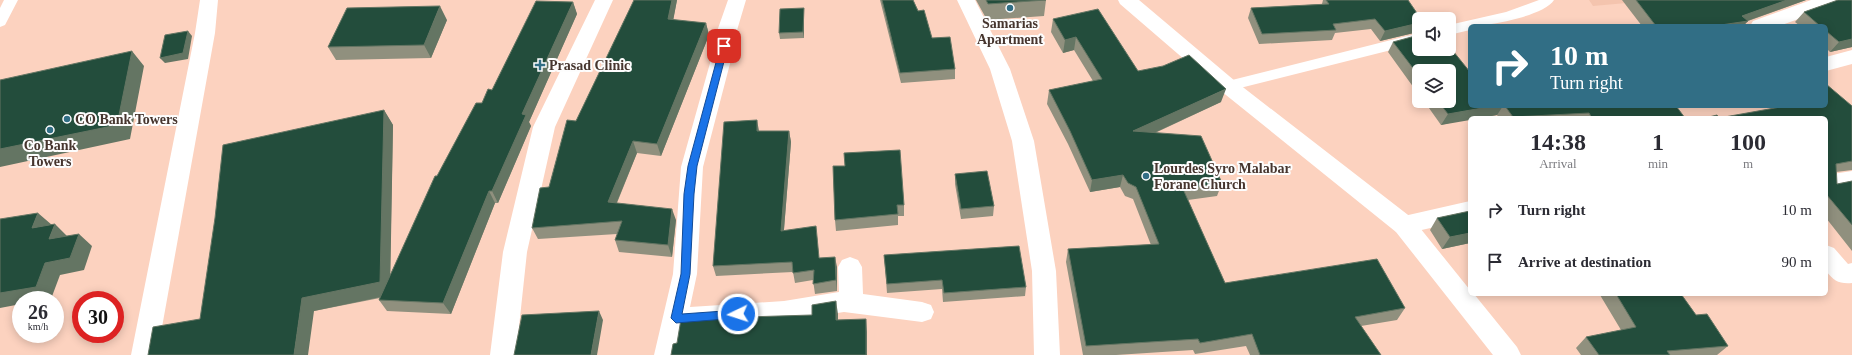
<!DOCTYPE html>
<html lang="en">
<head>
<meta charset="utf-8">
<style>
	body { margin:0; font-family:Georgia,serif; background:#f7f7f7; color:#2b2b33; height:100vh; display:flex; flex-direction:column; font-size:15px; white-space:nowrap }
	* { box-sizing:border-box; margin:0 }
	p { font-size:13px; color:#7c7c81 }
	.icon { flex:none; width:22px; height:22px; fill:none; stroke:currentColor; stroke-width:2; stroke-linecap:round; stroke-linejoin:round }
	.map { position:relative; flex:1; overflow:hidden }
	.details { position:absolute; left:1468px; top:116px; width:360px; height:180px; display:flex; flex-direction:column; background:#fff; border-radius:6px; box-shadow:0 2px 10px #0003 }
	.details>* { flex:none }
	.top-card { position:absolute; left:1468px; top:24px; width:360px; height:84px; border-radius:6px; box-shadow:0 2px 10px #0003; background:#316e85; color:#fff; overflow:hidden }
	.fabs { position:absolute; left:1412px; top:12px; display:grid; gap:8px }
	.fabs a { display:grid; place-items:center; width:44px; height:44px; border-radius:6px; background:#fff; box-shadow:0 2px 10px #0003; font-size:20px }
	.speed { position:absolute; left:12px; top:291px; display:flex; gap:8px; font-size:20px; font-weight:700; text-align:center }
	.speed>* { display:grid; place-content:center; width:52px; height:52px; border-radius:50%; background:#fff; box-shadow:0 2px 10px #0003; line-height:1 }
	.speed small { font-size:10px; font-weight:400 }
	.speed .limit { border:6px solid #d22; background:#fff; color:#111 }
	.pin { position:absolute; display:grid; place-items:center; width:34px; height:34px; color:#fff; margin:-17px; border-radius:8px; box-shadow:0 2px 6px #0006 }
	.me { position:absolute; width:44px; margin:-22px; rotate:266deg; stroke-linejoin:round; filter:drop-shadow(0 0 3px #0008) }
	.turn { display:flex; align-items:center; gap:14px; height:84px; padding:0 16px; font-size:18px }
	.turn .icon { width:52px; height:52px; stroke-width:2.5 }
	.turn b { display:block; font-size:28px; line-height:34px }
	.eta { display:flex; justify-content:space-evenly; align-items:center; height:68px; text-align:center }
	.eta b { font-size:24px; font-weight:700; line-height:28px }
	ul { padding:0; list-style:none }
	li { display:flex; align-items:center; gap:12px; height:52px; padding:0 16px }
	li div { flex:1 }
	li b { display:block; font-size:15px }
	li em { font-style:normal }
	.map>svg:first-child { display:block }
	.built { fill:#f4c4ae }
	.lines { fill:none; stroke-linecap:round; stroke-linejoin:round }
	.lane { fill:#fff; fill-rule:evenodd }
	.street { fill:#fff; fill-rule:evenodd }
	.secondary { fill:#fff; fill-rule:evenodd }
	.primary { fill:#fff; fill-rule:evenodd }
	.wall { fill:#90907e }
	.shaded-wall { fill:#647563 }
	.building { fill:#234d3c; stroke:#647563 }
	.route { fill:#1a73e8; stroke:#114b97 }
	.poi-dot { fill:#316e85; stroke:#fdfdfd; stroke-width:1.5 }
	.labels { text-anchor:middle; stroke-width:4; stroke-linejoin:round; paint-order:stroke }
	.poi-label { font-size:14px; font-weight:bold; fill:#46352e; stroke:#fdfdfd; text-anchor:start }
</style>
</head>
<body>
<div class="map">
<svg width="1852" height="355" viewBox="0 0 1852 355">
	<rect width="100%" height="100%" fill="#fcd2bf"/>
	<path class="built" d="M1589 0H1660L1593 6Z"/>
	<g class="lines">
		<path class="lane" d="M4 0H18L5 25 0 27V8Z
			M1539 0H1554C1544 16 1489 26 1470 26V30L1449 35V25L1506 12Z
			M1419 33V43L1228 91 1223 90 1221 86 1223 82 1228 81Z"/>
		<path class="street" d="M200 0H218L215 33 157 355H131L195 33Z
			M728 0H746L735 37 732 56 703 167 697 274 690 307 784 301 839 292 838 267 842 260 850 257 858 260 862 267 863 294 922 302 931 305 934 312 931 319 922 322 844 312 784 321 685 328 680 355H654L673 274 681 167 712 56 715 37Z
			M1811 0H1842L1840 4 1779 26H1750L1753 21Z
			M1852 50V64L1826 71V57Z
			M1852 171V189L1826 193V175Z
			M1470 201V219L1404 234 1396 232 1393 225 1396 218 1404 216Z
			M1826 245 1834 248 1848 264 1852 263V283C1839 284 1834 281 1826 271Z"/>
		<path class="secondary" d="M595 0H613L555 127 527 252 516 355H490L503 252 533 127Z"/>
		<path class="primary" d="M957 0H975L1010 69 1034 141 1056 271 1060 355H1034L1032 271 1012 141 990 69Z
			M1118 0H1139L1235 81 1412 218 1470 290V294H1474L1517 347 1521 355H1493L1396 232 1221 91 1120 4Z"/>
	</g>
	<path class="wall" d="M634 0H677L673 20 706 23 709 35 661 156 637 153 617 203 676 220 672 257 619 252 615 240 617 234 538 239 532 228 576 121Z
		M880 0H913L932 38 955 69V79L901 83Z
		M976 0H1046L1044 16 987 20Z
		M1323 0H1408L1418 32 1380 41 1371 29 1335 33 1332 40 1259 44 1248 18 1251 8 1322 4Z
		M1622 0H1806L1748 21 1743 26H1642Z
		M1838 0H1852V47L1830 52 1826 48V26H1800L1795 22 1804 12Z
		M573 2 577 14 529 122 531 126 498 203H495L451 314 387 311 379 300 380 298 314 311 200 319 384 110 393 125 390 275 437 176 482 103 492 90Z
		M804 8V38L780 39 779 33Z
		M1053 19 1138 71 1221 102 1155 133 1222 183 1217 196 1188 200 1225 283 1405 308 1397 320 1361 326 1381 355H1250L1246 346 1195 354 1193 350 1116 355H1083L1066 262 1068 249 1151 245 1133 199 1125 196 1120 187 1090 192 1068 144 1047 104 1049 90 1093 81 1074 50 1063 53 1051 32Z
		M447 20 431 58 336 60 328 47Z
		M1393 42 1470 106H1676L1685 118H1499L1497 115 1480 118H1470L1441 125 1424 101H1449L1419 71V95L1388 52Z
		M1776 106H1852V170L1836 172 1837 184 1852 181V251L1826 218V118H1719L1778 108Z
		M759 131H789L791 142 784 230 817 236 819 258 837 267V291L815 294 813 280 795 283 793 272 716 276 713 266Z
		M833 166 904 205V216H898V225L836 231 835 220Z
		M955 174 994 206 993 216 961 219 955 184Z
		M1470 211V243L1442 249 1430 230 1437 218Z
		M884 255 1026 287 1025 296 943 302 942 289 887 293Z
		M1601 294H1681L1696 315 1728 346 1717 355H1581L1576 348 1586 337 1621 330 1600 295Z"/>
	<path class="shaded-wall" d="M672 0H677L671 32 668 19Z
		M1787 0H1806L1747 21H1748L1743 26H1714Z
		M573 2 577 14 529 122 531 126 498 203 492 191 522 114Z
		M440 6 447 20 431 58 424 45Z
		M804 8V38L803 32Z
		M706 23 709 35 661 156 657 144Z
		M1419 23V29L1418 32 1380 41 1385 31Z
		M188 31 192 36 188 59 165 63 160 58Z
		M1076 37 1074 50 1063 53 1065 40Z
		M1852 39V47L1830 52 1839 42Z
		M132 51 144 66 130 139 0 167V149Z
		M1226 89 1221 102 1130 144 1133 131Z
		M1494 106H1503L1497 115 1480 118H1470V120L1441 125 1448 114Z
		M384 110 393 125 390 295 314 311 308 355H294L302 298Z
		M757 120 759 131H757Z
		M789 131 791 142 783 241 781 231Z
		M633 141 637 153 612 214 608 202Z
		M1123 175 1120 187 1090 192 1092 180Z
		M489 191 495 203 451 314 443 303Z
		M672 209 676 220 672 257 668 245Z
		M38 213 52 225 32 228Z
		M55 224 68 237 49 239Z
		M1470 233V243L1442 249 1450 237Z
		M79 234 92 246 84 270 60 275 51 299 45 300H21V304L0 308V293Z
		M835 257 837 267V291L836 280Z
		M836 301 838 314V333L836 320Z
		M599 311 603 320 597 355H591Z
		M866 319 867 332V355H866Z"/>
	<path class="building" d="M634 0H672L668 19 706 23 657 144 633 141 608 202 672 209 668 245 615 240 622 221 532 228 540 188 549 187 567 120 576 121Z
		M882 0H913L918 11 924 10 932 38 950 37 955 69 900 73Z
		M986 0H1046L988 4Z
		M1326 0H1408L1421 19H1419V23L1385 31 1375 19 1333 24 1336 30 1262 34 1251 8 1329 4Z
		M1636 0H1787L1742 16 1748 21 1714 26H1656Z
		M1838 0H1852V39L1839 42 1826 31V26H1820L1804 12Z
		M536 1 573 2 522 114 526 115 492 191H489L443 303 379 300 435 176H437L476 103H482L488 89 492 90Z
		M440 6 424 45 328 47 347 8Z
		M804 8 803 32 779 33 780 9Z
		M1098 9 1138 71 1163 66 1189 55 1226 89 1133 131 1201 136 1222 183 1183 189 1225 283 1377 259 1405 308 1355 317 1381 355H1260L1252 334 1200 343 1198 339 1086 346 1068 249 1159 244 1136 187 1128 183 1123 175 1092 180 1070 131 1049 90 1102 79 1076 37 1065 40 1053 19Z
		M188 31 183 53 160 58 165 35Z
		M1419 35V49H1449V46L1470 72V106H1494L1448 114 1438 101H1449V71H1419V76L1393 42Z
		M132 51 117 125 0 149V80Z
		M1826 84 1852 106V161L1836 164 1837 184 1852 181V225L1826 194V118H1705L1717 115 1719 118 1786 106H1826Z
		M1505 106H1676L1685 118H1592L1589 113 1513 117Z
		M384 110 380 282 302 298 294 355H148L153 327 200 319 215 218 223 145Z
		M757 120V131H789L781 231 816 226 819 258 835 257 836 280 813 284 814 270 793 273 792 262 713 266 724 122Z
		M900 150 904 205H897L898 214 835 220 833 166H845L844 153Z
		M987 171 994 206 961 209 955 174Z
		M1470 211V233L1450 237 1437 218Z
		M38 213 32 228 55 224 49 239 79 234 70 258 45 263 36 287 0 293V219Z
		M1019 246 1026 287 944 293 942 280 887 284 884 255Z
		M1616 294H1681L1696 315 1707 314 1728 346 1667 351 1670 355H1599L1586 337 1636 327Z
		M836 301V320L866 319V355H671L673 344 677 343 681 319 812 315V305Z
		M599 311 591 355H514L522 315Z"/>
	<path class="route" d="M721 44H726L728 46 697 166 694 194 690 274 682 314 738 310 743 314 738 318 676 323 671 318 681 274 684 194 688 166Z"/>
	<g class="poi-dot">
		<circle cx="1010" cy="8" r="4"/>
		<path d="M538 59h4v4h4v4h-4v4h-4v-4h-4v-4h4z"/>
		<circle cx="67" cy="119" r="4"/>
		<circle cx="50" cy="130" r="4"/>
		<circle cx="1146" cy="176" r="4"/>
	</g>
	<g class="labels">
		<g class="poi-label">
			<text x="1010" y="28" text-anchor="middle">Samarias<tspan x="1010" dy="16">Apartment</tspan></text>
			<text x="549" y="70">Prasad Clinic</text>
			<text x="75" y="124">CO Bank Towers</text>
			<text x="50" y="150" text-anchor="middle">Co Bank<tspan x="50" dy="16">Towers</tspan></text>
			<text x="1154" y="173">Lourdes Syro Malabar<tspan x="1154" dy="16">Forane Church</tspan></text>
		</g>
	</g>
</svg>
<div class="fabs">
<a><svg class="icon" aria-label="sound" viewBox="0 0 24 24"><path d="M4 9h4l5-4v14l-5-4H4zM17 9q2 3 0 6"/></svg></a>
<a><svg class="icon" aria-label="layers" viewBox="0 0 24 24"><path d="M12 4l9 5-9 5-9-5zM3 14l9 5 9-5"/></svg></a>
</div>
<div class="speed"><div>26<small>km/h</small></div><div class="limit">30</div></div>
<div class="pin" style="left:724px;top:46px;background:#d93025"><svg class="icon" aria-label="arrive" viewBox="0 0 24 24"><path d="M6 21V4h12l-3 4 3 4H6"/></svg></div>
<svg class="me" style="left:738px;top:314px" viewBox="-20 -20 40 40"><circle r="17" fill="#1a73e8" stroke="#fff" stroke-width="3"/><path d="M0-11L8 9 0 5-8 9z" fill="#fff"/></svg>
<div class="top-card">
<div class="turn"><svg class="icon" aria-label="right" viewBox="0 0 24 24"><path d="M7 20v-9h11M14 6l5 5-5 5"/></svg><div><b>10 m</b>Turn right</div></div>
</div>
<section class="details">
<div class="eta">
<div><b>14:38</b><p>Arrival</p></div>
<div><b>1</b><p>min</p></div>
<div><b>100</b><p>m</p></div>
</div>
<ul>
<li><svg class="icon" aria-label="right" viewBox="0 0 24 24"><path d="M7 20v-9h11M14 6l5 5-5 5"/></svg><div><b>Turn right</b></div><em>10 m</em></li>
<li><svg class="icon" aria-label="arrive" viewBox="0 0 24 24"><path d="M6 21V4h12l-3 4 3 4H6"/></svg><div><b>Arrive at destination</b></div><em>90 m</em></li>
</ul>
</section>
</div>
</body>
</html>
